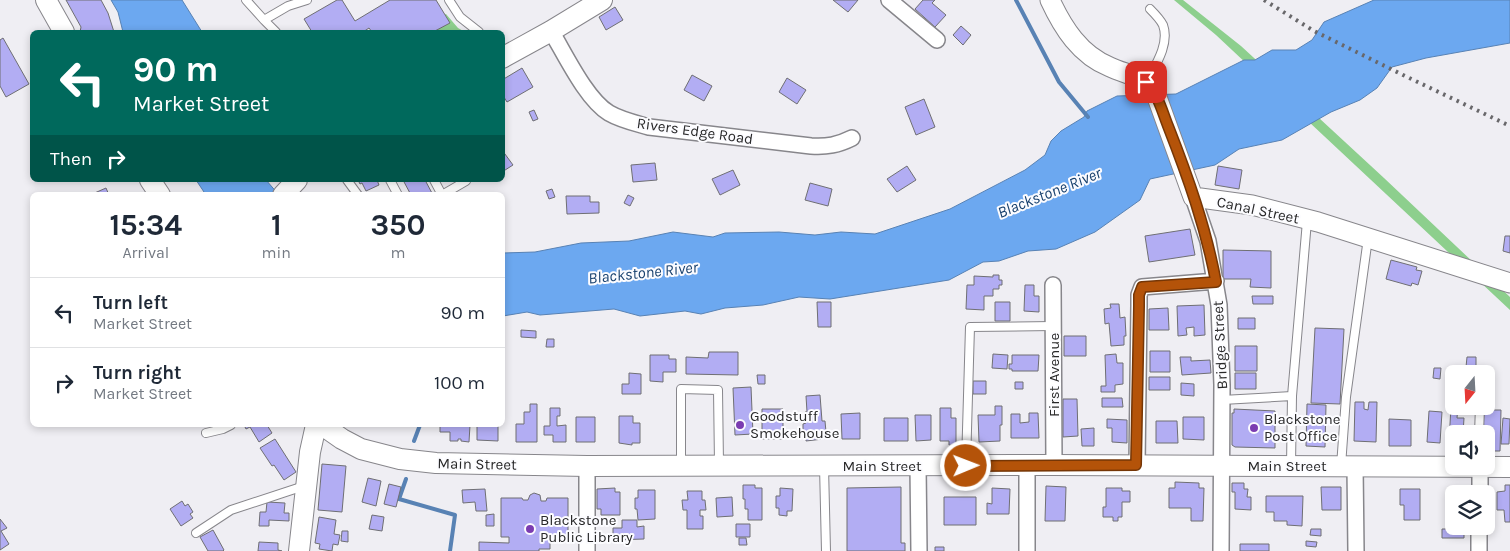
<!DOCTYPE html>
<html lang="en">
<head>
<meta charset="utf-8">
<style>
	body { margin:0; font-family:Karla,sans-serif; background:#f6f6f7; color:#1f2937; height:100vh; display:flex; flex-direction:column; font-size:19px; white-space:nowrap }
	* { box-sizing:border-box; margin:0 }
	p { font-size:16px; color:#747a83 }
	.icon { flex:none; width:28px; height:28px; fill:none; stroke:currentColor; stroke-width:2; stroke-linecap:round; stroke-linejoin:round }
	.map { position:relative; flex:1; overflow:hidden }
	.side { position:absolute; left:30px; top:192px; width:475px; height:235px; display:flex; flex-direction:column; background:#fff; border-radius:8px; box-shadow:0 2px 8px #0003 }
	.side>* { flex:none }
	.top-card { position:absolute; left:30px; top:30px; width:475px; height:152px; border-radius:8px; box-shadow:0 2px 8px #0003; background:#00695c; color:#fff; overflow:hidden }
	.needle { width:32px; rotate:198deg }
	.buttons { position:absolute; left:1445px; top:365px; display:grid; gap:10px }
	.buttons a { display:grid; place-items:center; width:50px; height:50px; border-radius:8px; background:#fff; box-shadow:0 2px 8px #0003; font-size:25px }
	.pin { position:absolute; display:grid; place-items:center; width:42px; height:42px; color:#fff; margin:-21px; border-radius:10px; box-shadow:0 2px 8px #0006 }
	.me { position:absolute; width:55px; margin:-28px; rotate:89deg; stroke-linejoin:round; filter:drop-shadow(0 0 4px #0008) }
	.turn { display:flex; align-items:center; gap:18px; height:105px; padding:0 20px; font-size:22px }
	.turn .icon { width:65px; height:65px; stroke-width:2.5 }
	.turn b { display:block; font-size:35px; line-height:42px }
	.then { display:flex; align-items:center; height:48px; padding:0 20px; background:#0003; gap:10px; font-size:19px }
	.eta { display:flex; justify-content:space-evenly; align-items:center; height:85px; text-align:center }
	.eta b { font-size:30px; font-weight:700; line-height:35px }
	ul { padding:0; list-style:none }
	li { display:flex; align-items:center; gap:15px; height:70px; padding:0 20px; border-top:1px solid #e0e1e3 }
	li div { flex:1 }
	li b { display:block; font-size:19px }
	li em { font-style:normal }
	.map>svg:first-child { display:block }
	.green { fill:#8dcf8d }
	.water { fill:#6ca8f0; stroke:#5882b4 }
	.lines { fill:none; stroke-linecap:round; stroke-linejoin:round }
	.stream { stroke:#5882b4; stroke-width:4 }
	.building { fill:#b2adf3; stroke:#6f6f73 }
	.service-casing { stroke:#87868b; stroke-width:10 }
	.minor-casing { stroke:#87868b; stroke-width:18 }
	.tertiary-casing { stroke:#87868b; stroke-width:21 }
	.secondary-casing { stroke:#87868b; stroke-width:22 }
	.service { stroke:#fff; stroke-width:8 }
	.minor { stroke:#fff; stroke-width:15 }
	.tertiary { stroke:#fff; stroke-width:19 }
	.secondary { stroke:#fff; stroke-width:20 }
	.rail { stroke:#68676a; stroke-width:4; stroke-dasharray:2.5 5; stroke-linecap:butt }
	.route-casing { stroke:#753606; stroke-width:12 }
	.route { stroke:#b45309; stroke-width:9 }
	.poi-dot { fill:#7b3cb1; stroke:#fcfcff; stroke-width:2 }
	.labels { text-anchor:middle; stroke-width:4; stroke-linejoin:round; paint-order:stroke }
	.street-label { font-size:15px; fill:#282829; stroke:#fcfcff }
	.poi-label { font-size:15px; fill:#282829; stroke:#fcfcff; text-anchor:start }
	.water-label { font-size:16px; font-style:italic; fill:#17406e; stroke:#fcfcff }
</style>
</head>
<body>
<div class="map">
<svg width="1510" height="551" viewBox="0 0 1510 551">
	<rect width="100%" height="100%" fill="#efeef3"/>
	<path class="green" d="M1174 0H1183L1241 46 1384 178 1510 297V310L1216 35Z
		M445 14H446L458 28 465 32H433L449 23Z"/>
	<path class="water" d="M111 0H182L202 32H123L118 12Z
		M1374 0H1510V43L1426 58 1392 67 1377 88 1360 100 1331 112 1282 140 1239 149 1215 165 1150 179 1140 200 1095 232 1056 249 1028 251 999 261 983 262 949 280 830 299 799 297 763 305 725 308 701 314 685 311 640 316 614 309 540 315 527 312 503 316V253L535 252 581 243 629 241 673 232 713 237 725 233 779 232 815 235 841 232 875 234 950 209 1025 170 1045 155 1051 141 1061 131 1084 117 1087 111 1117 96 1176 94 1244 60H1255L1272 50H1296L1312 40 1324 22Z
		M196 180H266L279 195H206Z"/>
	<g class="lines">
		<path class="stream" d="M1016 0 1059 82 1088 117
			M414 441 420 425
			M406 479 399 499 455 515 450 551"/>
	</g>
	<path class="building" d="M66 0H101L108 13 114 32H80L81 27Z
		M337 0H342L355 21 390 0H436L450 23 433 32H372L369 28 363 32H312L304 19Z
		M833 0H858L848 12Z
		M923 0H935L932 3 946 15 935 27 915 9Z
		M615 7 623 20 606 30 599 17Z
		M961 26 971 35 963 45 953 35Z
		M3 38 29 84 6 97 0 86V40Z
		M522 68 533 87 507 102 502 94V80Z
		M692 75 712 86 704 101 684 90Z
		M787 78 806 90 797 104 779 92Z
		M924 99 935 127 916 135 905 107Z
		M534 110 538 119 533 121 529 112Z
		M502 150 513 165 502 172Z
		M655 163 657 180 633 182 631 165Z
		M907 166 916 180 897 192 887 179Z
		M1218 166 1242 170 1239 189 1215 185Z
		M733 170 740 185 720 195 712 179Z
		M358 180H377L379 185 366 191 362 183 360 184Z
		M403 180H425L433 195H411Z
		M810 183 832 189 828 206 805 200Z
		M106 188 109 195H90Z
		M552 189 555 197 549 199 546 191Z
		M628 195 634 198 630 206 624 203Z
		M566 196H590V202H599V213L567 214Z
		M1190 229 1195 255 1149 262 1145 236Z
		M1505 236H1510V253L1503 251Z
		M1223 250 1271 251V288L1250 287 1251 279H1223Z
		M1391 260 1417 267 1416 270 1422 271 1418 285 1412 283 1411 286 1386 279Z
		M993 275H999V280H1002V285H999V289H993V296H984V310L966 309 967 285H974V276L993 277Z
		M1025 285H1034V296H1039V312L1024 311Z
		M1252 296H1273V304H1253Z
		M817 302H831V327H818Z
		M995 302H1010V321H995Z
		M1110 304H1119L1120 318 1125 317 1126 336H1124V345L1111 346 1109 323 1105 324 1104 309 1111 308Z
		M1204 305 1205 335 1194 336V327L1186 328 1187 335 1178 336 1177 306Z
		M1168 308 1169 330H1149V309Z
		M1238 318H1255V329H1238Z
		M1315 328 1344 329 1340 404 1311 403Z
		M521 330 536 331V338L521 337Z
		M1064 336H1086V356H1064Z
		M547 339H554V347H546Z
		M1235 346H1257V371H1235Z
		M1150 351H1170V372H1150Z
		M709 352H738V375L686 374V357L708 358Z
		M993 354 1008 355 1007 369 992 368Z
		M1116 354 1117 363H1123V384L1115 385V392H1101V386H1106L1105 355Z
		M650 355H669V359H676V372H663V382L650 381Z
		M1012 355H1039L1038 371H1012V369H1009V364H1012Z
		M1180 357H1191V361L1210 360 1211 373 1182 375Z
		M1467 357H1476V367H1466Z
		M1434 368H1441L1440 379 1433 378Z
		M1453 368H1467V374H1454V391H1452Z
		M629 373 641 374V394H622V384H629Z
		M1235 373H1256V389H1235Z
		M757 375H765V384H758Z
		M1149 377H1170V390H1149Z
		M973 381H986V394H973Z
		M1015 382H1023V389H1015Z
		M1181 383 1194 384V396L1181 395Z
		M751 387 753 434 735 435 733 388Z
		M820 395 822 421H825L826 432H822L823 439 806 441V432H803V424L806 423 805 412H807L806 396Z
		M1102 398H1122L1123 407H1102Z
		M1063 399H1077L1078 436 1063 437Z
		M1355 402H1364V409L1368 410 1369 402H1377L1376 442 1354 441Z
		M530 404H537V442H516V424H524V412H530Z
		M1307 404 1326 405 1325 447 1306 446Z
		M995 406H1002V425H1000V441L979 442 978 415H995Z
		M1451 406H1458L1457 418H1464L1463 434H1454V442H1449Z
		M550 408H560V416H557V426L566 425V442H553V435H544V426H550Z
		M940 408H951V418H956V445H949V441H940Z
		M762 409H783V439H762Z
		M1234 409 1275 411V448L1235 447 1232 445V413H1234Z
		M1484 410H1501L1500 451H1486V434H1483Z
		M1429 411 1442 412 1440 443 1427 442Z
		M860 413V439H842L841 414Z
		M1029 413H1038L1039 438H1011V414H1020V423L1029 422Z
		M915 415H931V440L916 441Z
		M619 416H633V423H640V443H632V445L619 443Z
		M576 417H595V442H576Z
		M1183 417H1204V440L1183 439Z
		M884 418H908V441H884Z
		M1503 418 1510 419 1509 444H1501Z
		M1107 419 1127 420V443L1112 442V428H1107Z
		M1389 419 1411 420V446H1389Z
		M1156 421H1177L1178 443H1156Z
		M244 425H267L272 433 259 442 250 427 246 429Z
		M440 425H470L469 442 461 441V439H458V441H450V432H440Z
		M477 425H498V441L477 440Z
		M1094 428V446H1082L1081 429Z
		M275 439 296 472 284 480 274 465 272 466 260 448Z
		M322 464 346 466 342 512 318 510Z
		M368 478 381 481 376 506 362 502Z
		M1175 482 1199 483V488H1204L1203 521H1191V508H1169V488H1175Z
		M1232 483H1244V489H1248L1247 497H1251V510L1235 509V492H1232Z
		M389 484 401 487 396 507 384 504Z
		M743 485H755V488H762V520H748V509H745V499H743Z
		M1505 485H1510V522H1505L1504 510H1497V492L1505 491Z
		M1046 486 1066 487 1065 521H1045Z
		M901 487V543H905V551H847V488Z
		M1321 487H1341V510H1322Z
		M1449 487H1464V494H1454V511H1448Z
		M615 488V492H620V515H601V509H597V489Z
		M780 488 793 489 792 511H787V516L779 515V508H776V496H780Z
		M992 488 1010 489 1009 514H987V503L992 504Z
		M1106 488H1122V491H1130V502H1122V517H1118V521H1113V517H1103V507H1106Z
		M485 489 487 511H476L475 502 463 503 462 490Z
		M1400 489H1420V520H1404V505H1400Z
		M638 490H655V519L638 520 637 509H635V498H638Z
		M687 491H702V500H705L706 510H700V516H703V529H687V510H683L682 500H688Z
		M534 493 540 495 541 501H546L547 498H568V537H550V549H539V551H479V542L509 543V537H501V498H522L523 500H528L530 495Z
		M1266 496H1303L1302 526 1287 525V521H1274V512H1266Z
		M732 497 733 516 717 517 716 498Z
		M944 497H976V525H944Z
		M182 501 185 506 188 504 193 512 190 514 193 518 181 526 170 509Z
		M267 502 285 503 284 513H289V521L269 520V526H259L260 512H266Z
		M494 514V526H486V515Z
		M372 515 384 517 382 531 369 529Z
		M319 517 336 520 334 534 340 535 338 545 333 544 332 551 319 549 320 544 315 543Z
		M0 519 7 528 1 531 9 544 0 550Z
		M622 520H637V527L644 526V539L613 540V528H622Z
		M736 524H750V537H736Z
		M1449 525 1464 526V538H1442V529H1449Z
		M1311 529H1321V536L1310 535Z
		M213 530 224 550 223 551H208L200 537Z
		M342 531H348V542L341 541Z
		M739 538H746L747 545H739Z
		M1306 541 1317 542 1316 547 1306 546Z
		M259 542 278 543V550L282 551H258Z
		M1240 544H1269V551H1240Z
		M935 547H944V551H935Z"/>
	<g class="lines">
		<g class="service-casing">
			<path id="service" d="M246 0 264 20
				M449 0 460 17 479 32
				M276 32 264 20 288 6 307 0
				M1147 81C1155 66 1170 44 1163 25 1160 19 1155 14 1150 9
				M347 180 358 195
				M390 180 398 195
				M434 180 442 195
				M442 195 466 181
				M1222 400 1292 396
				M206 433 223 429 231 425
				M1479 434 1480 406
				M681 464V389L718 390 719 464
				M966 464 970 327 1053 326
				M824 466 826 551
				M1291 466 1292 396 1307 221
				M1341 466 1346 397 1368 238
				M196 533 231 510 304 486"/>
		</g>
		<g class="minor-casing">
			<path id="minor" d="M889 0 937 40
				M551 31C565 54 586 99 609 113 621 120 635 123 649 127L811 146C827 147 838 145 852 138
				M1193 197 1208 241 1219 305 1222 385 1221 551
				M1053 285 1054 465
				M1137 465 1139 305V295L1142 287 1216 281
				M918 466 919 551
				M1355 466 1356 551
				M1480 494V467
				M587 551V466
				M1027 551V465
				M1479 551V526"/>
		</g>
		<g class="tertiary-casing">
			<path id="tertiary" d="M1050 0C1063 28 1080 55 1110 67 1125 74 1142 76 1154 89L1193 197 1252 205 1318 222 1510 283"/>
		</g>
		<g class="secondary-casing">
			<path id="secondary" d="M46 0 64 32
				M502 58 551 31 602 0
				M150 180 160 195
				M283 195 297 180
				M322 425 342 439 361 449 400 459 436 463 587 466 1054 465 1510 467
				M299 551 310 452 316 425"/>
		</g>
		<use href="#service" class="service"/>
		<use href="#minor" class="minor"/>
		<use href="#tertiary" class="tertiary"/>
		<use href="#secondary" class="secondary"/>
		<path class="rail" d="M1264 0 1314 31 1403 75 1510 126"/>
	</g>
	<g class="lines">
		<g class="route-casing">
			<path id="route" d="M966 466 1136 465 1139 306V295L1142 287 1216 282C1206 228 1188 177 1168 126 1162 111 1158 94 1146 82"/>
		</g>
		<use href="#route" class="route"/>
	</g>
	<g class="poi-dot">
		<circle cx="740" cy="425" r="5"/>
		<circle cx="1254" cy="428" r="5"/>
		<circle cx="530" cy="529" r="5"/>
	</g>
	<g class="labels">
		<g class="street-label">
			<text transform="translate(695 131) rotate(8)" y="5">Rivers Edge Road</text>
			<text transform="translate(1258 210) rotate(12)" y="5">Canal Street</text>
			<text transform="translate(1220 345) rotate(-93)" y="5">Bridge Street</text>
			<text transform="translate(1054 375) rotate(-90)" y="5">First Avenue</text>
			<text transform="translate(477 464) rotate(1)" y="5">Main Street</text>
			<text x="882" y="471">Main Street</text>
			<text x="1287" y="471">Main Street</text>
		</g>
		<g class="poi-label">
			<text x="750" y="421">Goodstuff<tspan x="750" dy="17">Smokehouse</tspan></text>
			<text x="1264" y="424">Blackstone<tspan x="1264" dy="17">Post Office</tspan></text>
			<text x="540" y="525">Blackstone<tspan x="540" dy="17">Public Library</tspan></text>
		</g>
		<g class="water-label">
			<text transform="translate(1049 192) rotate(-22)" y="6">Blackstone River</text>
			<text transform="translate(643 272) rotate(-6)" y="6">Blackstone River</text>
		</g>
	</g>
</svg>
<div class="buttons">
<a><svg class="needle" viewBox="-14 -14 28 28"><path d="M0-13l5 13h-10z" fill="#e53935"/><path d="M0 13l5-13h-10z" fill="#747a83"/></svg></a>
<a><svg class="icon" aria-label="sound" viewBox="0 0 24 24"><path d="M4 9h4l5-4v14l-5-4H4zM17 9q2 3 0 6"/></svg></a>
<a><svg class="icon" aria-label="layers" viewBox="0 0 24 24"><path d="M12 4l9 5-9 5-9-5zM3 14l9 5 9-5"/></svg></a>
</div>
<div class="pin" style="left:1146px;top:82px;background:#d93025"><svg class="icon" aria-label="arrive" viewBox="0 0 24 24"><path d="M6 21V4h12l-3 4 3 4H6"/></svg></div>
<svg class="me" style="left:966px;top:466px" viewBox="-20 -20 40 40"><circle r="17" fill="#b45309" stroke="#fff" stroke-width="3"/><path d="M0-11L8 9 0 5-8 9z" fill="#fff"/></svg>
<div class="top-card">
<div class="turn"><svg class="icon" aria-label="left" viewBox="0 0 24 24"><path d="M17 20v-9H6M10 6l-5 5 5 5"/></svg><div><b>90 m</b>Market Street</div></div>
<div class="then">Then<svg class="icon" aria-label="right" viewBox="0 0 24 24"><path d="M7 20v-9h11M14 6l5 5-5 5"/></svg></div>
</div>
<section class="side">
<div class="eta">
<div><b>15:34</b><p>Arrival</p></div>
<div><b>1</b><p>min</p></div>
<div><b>350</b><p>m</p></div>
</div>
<ul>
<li><svg class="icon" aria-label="left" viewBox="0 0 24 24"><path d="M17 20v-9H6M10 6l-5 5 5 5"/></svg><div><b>Turn left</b><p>Market Street</p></div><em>90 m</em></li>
<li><svg class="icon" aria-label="right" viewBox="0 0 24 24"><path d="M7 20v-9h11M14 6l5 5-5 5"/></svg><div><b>Turn right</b><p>Market Street</p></div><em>100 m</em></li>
</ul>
</section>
</div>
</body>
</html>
